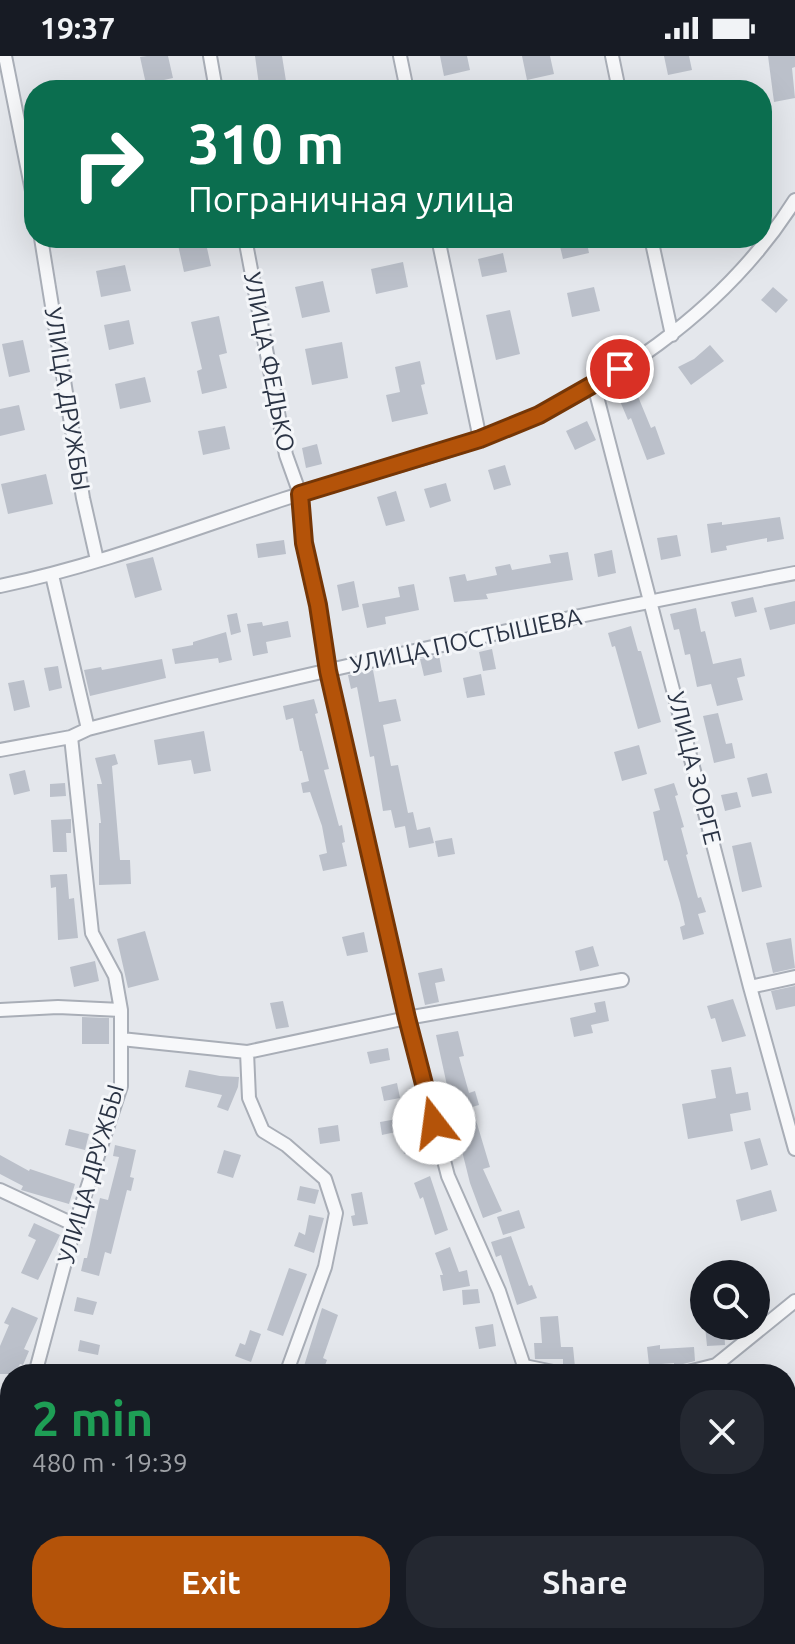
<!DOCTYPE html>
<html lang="en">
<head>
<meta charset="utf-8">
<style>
	body { margin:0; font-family:Ubuntu,sans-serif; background:#242831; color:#f1f3f6; height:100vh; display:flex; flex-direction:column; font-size:30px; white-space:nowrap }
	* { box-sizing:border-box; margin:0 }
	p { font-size:26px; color:#9ea1a6 }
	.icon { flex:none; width:44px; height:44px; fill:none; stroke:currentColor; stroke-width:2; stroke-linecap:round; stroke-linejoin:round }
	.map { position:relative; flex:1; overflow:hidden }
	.side { position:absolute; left:0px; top:1308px; width:796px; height:280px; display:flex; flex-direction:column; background:#171b24; border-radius:32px 32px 0 0; box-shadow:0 8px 32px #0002 }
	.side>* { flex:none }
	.top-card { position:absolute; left:24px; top:24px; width:748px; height:168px; border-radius:32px; box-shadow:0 8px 32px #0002; background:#0b6e4f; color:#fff; overflow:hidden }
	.tools { position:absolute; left:690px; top:1204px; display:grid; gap:16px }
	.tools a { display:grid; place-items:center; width:80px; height:80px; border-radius:50%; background:#171b24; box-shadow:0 8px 32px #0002; font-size:40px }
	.pin { position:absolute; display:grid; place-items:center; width:68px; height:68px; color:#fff; margin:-34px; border:4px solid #fff; border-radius:50%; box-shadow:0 2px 8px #0007 }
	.me { position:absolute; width:88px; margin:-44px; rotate:345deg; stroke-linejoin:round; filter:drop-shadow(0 0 6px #0008) }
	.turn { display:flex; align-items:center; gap:28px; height:168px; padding:0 32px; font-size:36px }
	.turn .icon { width:104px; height:104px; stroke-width:2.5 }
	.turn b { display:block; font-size:56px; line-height:68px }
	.round { display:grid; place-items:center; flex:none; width:84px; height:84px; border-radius:32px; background:#242831 }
	.head { display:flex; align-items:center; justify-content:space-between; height:136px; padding:0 32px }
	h1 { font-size:48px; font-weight:700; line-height:60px; color:#1e9e55 }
	.action { display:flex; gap:16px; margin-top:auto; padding:16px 32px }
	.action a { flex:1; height:92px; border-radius:32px; background:#b45309; color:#fff; font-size:32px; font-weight:700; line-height:92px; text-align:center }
	.action a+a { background:#242831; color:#f1f3f6 }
	.status { display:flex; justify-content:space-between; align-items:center; height:56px; padding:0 40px; background:#171b24; direction:ltr }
	.status svg { height:22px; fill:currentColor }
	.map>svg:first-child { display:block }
	.building { fill:#bbc0ca }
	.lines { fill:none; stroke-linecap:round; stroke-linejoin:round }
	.street-casing { stroke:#a9aeb7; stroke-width:16 }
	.street { stroke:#f7f8fa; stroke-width:12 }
	.route-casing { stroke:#753606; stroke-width:20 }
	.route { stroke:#b45309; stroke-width:14 }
	.labels { text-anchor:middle; stroke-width:6; stroke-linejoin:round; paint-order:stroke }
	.street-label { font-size:24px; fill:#2b3445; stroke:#f4f6f9 }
</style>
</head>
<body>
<div class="status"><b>19:37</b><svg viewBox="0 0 49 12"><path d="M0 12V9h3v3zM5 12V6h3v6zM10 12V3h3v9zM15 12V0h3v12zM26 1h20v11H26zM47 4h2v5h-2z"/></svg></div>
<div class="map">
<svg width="795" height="1588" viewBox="0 0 795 1588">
	<rect width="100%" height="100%" fill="#e4e7ec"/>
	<path class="building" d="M147 0H168L173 22 146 28 140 1Z
		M255 0H282L286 25 259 29Z
		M440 0H467L470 14 444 20Z
		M522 0H550L554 18 527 24Z
		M664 0H689L692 14 668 19Z
		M768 0H795V11L792 12 795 42 774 46Z
		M558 182H586L589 197 563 203Z
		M205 183 211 210 184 216 178 189Z
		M503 197 507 216 482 221 478 203Z
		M403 206 408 231 376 238 371 213Z
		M125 209 131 235 101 241 96 215Z
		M323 225 330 256 302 262 295 231Z
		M594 231 600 255 572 261 567 237Z
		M773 231 788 244 776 257 761 244Z
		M510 254 520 298 496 304 486 259Z
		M219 260 227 297 219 299 227 332 202 338 197 315 202 313 191 266Z
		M129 264 134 288 109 294 104 269Z
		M23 284 30 316 9 321 2 288Z
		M342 286 348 322 312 329 305 293Z
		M710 289 724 305 691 329 678 311 694 303Z
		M420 305 425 328 421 329 428 358 392 366 386 339 400 336 395 311Z
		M145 321 151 346 120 353 115 328Z
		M637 338 651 372 655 370 665 398 647 404 631 362 628 364 620 345Z
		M19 349 25 374 0 380V353Z
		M587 365 596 384 575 394 566 375Z
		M225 370 230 393 203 399 198 375Z
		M317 388 322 408 306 412 302 392Z
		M505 409 511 429 494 434 488 414Z
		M46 418 53 448 8 458 1 428Z
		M446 427 451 445 430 452 424 433Z
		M396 435 405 465 386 470 377 441Z
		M780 461 784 483 767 486V482L726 490 727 494 711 497 707 468 722 466V469Z
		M677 479 681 500 661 504 657 482Z
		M284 484 286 498 258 502 256 488Z
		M612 494 616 517 598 521 594 498Z
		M568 496 573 524 486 538 488 543 454 546 449 521 465 518 467 525 497 519 495 511 510 508 512 514 551 507 549 499Z
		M153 501 162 534 135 542 126 508Z
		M354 525 359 551 342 555 337 529Z
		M414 528 419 554 385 561 386 568 367 572 362 548 400 541 398 531Z
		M753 541 757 556 735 561 731 546Z
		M795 545V568L770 574 764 552Z
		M696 552 701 576 705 575 713 608 741 602 745 620 737 622 743 644 717 650 711 628 697 631 690 598 685 599 679 573 674 574 670 558Z
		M237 557 241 576 231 579 227 559Z
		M288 565 291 581 266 586 268 597 253 600 247 568 262 566 263 570Z
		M631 570 638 595H641L661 666 638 673 615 590 612 591 608 577Z
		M226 576 232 604 219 607 218 602 175 608 172 593 193 589V586Z
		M492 593 496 613 483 615 479 596Z
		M439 599 442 616 424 620 420 603Z
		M162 603 166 622 90 640 84 614 101 611 102 614Z
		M58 610 62 632 49 635 44 612Z
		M373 614 379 646 396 643 401 665 383 669 391 710 398 709 408 757 413 756 417 774 430 771 434 787 409 792 405 770 395 772 391 754 383 755 374 700 370 701 357 631 351 633 348 619Z
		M481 618 485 639 467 642 463 622Z
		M24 624 30 651 14 655 8 627Z
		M314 643 318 657 315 658 329 713 324 714 339 770 342 769 345 786 342 787 347 810 323 815 319 799 327 797 322 770 310 736 303 737 301 727 309 725 302 695H300L293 662 286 664 283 650Z
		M718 657 726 688 732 687 735 702 714 707 703 660Z
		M204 675 211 715 194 718 191 704 158 709 154 684Z
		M639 689 647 718 622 725 614 696Z
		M115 698 118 708 112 710 120 804H130L131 828 99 829V767H101L97 728H102L95 702Z
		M25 714 30 735 14 739 9 718Z
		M767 717 772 737 752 741 747 722Z
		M65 727 66 740 50 741V728Z
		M674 727 678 739 675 740 684 771 681 772 688 798 686 799 698 842 701 841 706 856 698 858 704 878 683 884 680 871 685 869 680 847 667 804 664 805 653 756 660 754 654 733Z
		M737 736 741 751 725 755 721 739Z
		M71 763V777H66L67 796H53L51 764Z
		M452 782 455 798 438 801 435 785Z
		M751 786 762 831 742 836 732 790Z
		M67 818 69 843 74 842 78 882 58 884 56 831 51 832 50 819Z
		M145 875 159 924 128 932 117 883Z
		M364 876 368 896 347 900 342 881Z
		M791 882 795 912 773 917 766 887Z
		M593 890 599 910 580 915 575 895Z
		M95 905 99 925 74 931 70 911Z
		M442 912 445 925 435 927 439 946 425 949 418 917Z
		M795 930V950L776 954 771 935Z
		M733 943 746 980 722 986 715 962 711 963 707 950Z
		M283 945 289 971 276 973 270 947Z
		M605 945 609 965 591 969 593 977 574 981 570 962 596 956 594 947Z
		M82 961 109 962V988H82Z
		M458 975 464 1000 459 1001 469 1037 475 1035 479 1049 472 1051 490 1111 483 1113 502 1155 483 1162 470 1127 455 1067 461 1065 452 1032 448 1034 436 979Z
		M388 992 390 1004 370 1008 367 996Z
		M731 1011 736 1038 748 1036 751 1054 730 1058 733 1075 688 1083 682 1048 716 1042 711 1014Z
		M189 1014 220 1020 239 1021 238 1031 228 1055 217 1051 222 1039 185 1031Z
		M397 1027 400 1042 384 1045 381 1031Z
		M397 1063 400 1075 382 1079 380 1066Z
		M338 1069 340 1085 320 1088 318 1072Z
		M69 1073 89 1078 85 1094 65 1089Z
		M419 1077 423 1094 404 1098 400 1081Z
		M760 1082 768 1109 751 1114 744 1086Z
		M115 1089 136 1094 130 1121 134 1122 131 1135 127 1134 111 1198 105 1196 99 1220 81 1215 84 1202H87L100 1142 108 1144 119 1101 113 1100Z
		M224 1094 241 1099 233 1122 217 1117Z
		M0 1099 29 1115 30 1113 75 1128 69 1148 21 1134 23 1130 0 1118Z
		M430 1120 448 1174 435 1179 423 1141 420 1143 414 1127Z
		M300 1130 319 1134 315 1148 297 1144Z
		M771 1134 777 1155 741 1165 736 1144Z
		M362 1136 368 1168 353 1170 351 1160 355 1159 351 1138Z
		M519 1154 525 1172 503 1179 497 1161Z
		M309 1159 324 1162 314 1197 294 1190 299 1176 305 1179Z
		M34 1167 60 1179 38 1224 21 1217 36 1184 28 1180Z
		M511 1180 529 1230 532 1229 537 1242 517 1249 501 1199 496 1201 491 1186Z
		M450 1191 459 1216 467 1214 470 1230 443 1235 440 1219H443L435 1197Z
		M289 1212 307 1218 283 1280 267 1274Z
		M478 1233 480 1247 463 1249 462 1234Z
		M77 1241 97 1246 93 1259 74 1255Z
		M12 1251 38 1262 24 1293 29 1295 23 1309 20 1308 15 1318H0V1290L9 1269 4 1267Z
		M322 1252 338 1259 323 1302 327 1304 322 1317 304 1310Z
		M558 1260 561 1291H573L575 1311 563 1309V1303H535L534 1287H542L540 1261Z
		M493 1268 496 1290 479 1293 475 1271Z
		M705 1270H724L725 1289 707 1290Z
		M250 1274 261 1278 251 1306 235 1300 240 1287 245 1289Z
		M80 1284 100 1289 98 1299 78 1295Z
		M660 1289V1293L694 1291 695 1305 679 1309H674V1307L649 1309 647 1291Z"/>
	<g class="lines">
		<g class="street-casing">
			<path id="street" d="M5 0 34 145
				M210 0 216 34
				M400 0 407 34
				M612 0 619 34
				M41 182 83 442 97 504
				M245 182 286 399 300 438 304 487 318 549 328 615 407 962 448 1120 499 1235 524 1310 563 1318
				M438 182 480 383
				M651 182 672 279
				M594 329 750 931 795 1093
				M52 519 88 673
				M0 530C97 510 190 474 284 443 349 422 417 407 482 383 605 336 724 257 795 144
				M0 694 71 681 88 673C322 612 558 563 795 517
				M750 931 795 921
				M0 954 58 951 121 954
				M121 983 247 996 407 962 622 924
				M247 996 249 1042 263 1075 286 1089 325 1123 336 1157 325 1211 286 1318
				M0 1134 75 1169
				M35 1318 75 1169 121 1030V954L115 920 92 877 71 681
				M680 1318 716 1309 795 1245
				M0 1447 10 1410
				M786 1462 795 1446
				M0 1484 10 1494
				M99 1578 109 1588
				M190 1588 193 1578
				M424 1588 428 1578
				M718 1588 722 1578"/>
		</g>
		<use href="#street" class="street"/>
	</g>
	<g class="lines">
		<g class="route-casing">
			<path id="route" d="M434 1067 407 962 328 615 318 549 304 487 300 438 480 383 539 359 620 313"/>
		</g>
		<use href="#route" class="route"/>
	</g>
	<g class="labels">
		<g class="street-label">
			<text transform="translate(269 306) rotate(79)" y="8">УЛИЦА ФЕДЬКО</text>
			<text transform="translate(67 343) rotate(81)" y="8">УЛИЦА ДРУЖБЫ</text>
			<text transform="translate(466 585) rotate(-12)" y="8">УЛИЦА ПОСТЫШЕВА</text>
			<text transform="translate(694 712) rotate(76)" y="8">УЛИЦА ЗОРГЕ</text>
			<text transform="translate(91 1118) rotate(-74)" y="8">УЛИЦА ДРУЖБЫ</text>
		</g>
	</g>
</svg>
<div class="tools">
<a><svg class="icon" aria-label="search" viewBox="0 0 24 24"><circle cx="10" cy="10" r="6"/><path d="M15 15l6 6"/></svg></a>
</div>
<div class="pin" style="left:620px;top:313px;background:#d93025"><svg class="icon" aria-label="arrive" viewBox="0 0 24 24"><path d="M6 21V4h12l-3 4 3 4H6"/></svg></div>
<svg class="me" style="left:434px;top:1067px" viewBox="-20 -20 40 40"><circle r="19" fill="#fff"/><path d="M0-13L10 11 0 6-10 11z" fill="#b45309"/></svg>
<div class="top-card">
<div class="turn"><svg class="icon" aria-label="right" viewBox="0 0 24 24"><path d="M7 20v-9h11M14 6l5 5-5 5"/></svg><div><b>310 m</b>Пограничная улица</div></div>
</div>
<section class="side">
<div class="head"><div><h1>2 min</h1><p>480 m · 19:39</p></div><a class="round"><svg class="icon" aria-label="close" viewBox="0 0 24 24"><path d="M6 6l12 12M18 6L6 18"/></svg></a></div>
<div class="action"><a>Exit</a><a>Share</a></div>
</section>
</div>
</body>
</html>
